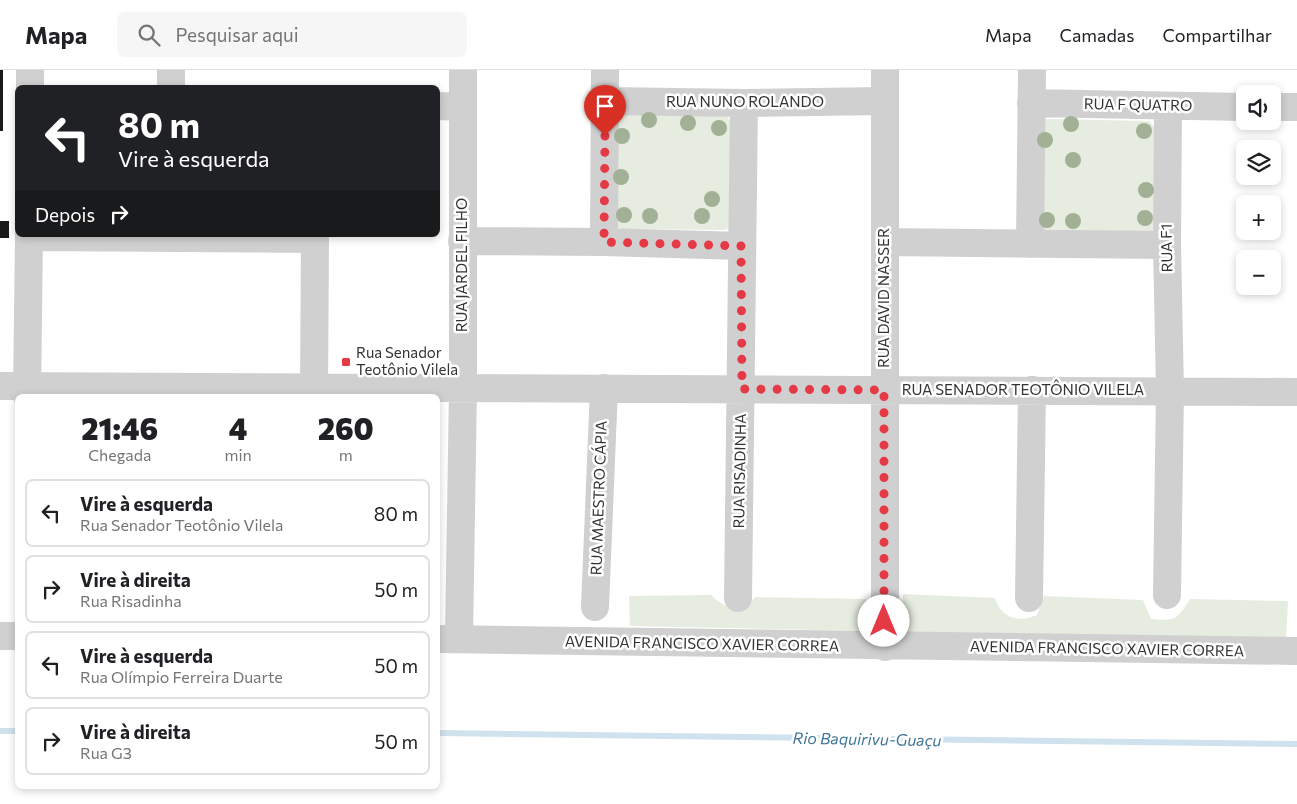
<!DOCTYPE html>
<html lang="pt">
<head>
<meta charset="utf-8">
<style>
	body { margin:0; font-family:Commissioner,sans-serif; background:#f6f6f6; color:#202124; height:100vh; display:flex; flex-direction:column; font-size:19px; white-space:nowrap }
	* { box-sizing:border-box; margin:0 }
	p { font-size:16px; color:#757577 }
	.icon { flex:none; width:28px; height:28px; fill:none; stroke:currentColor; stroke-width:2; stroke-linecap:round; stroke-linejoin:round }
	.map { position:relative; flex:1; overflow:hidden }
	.side { position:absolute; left:15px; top:324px; width:425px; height:395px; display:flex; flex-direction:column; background:#fff; border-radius:8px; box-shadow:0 2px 8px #0003 }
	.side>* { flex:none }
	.hud { position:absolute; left:15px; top:15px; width:425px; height:152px; border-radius:8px; box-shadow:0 2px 8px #0003; background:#202124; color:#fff; overflow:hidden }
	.buttons { position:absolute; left:1236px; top:15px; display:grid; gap:10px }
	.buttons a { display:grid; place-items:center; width:45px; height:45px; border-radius:8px; background:#fff; box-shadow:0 2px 8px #0003; font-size:25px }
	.pin { position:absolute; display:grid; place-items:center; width:42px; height:42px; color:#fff; margin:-51px -21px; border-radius:50% 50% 50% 0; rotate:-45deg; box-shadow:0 0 5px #0007 }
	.pin .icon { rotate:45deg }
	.me { position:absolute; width:55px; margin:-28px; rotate:0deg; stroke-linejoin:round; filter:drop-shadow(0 0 4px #0008) }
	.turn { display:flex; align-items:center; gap:18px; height:105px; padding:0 20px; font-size:22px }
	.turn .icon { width:65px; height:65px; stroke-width:2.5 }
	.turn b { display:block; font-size:35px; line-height:42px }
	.then { display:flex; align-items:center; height:48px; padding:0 20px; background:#0003; gap:10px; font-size:19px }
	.eta { display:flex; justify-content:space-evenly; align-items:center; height:85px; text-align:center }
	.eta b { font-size:30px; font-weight:800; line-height:35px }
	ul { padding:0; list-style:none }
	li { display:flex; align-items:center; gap:15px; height:68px; margin:0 10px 8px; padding:0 10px; border:2px solid #e0e0e0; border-radius:8px }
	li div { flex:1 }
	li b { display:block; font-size:19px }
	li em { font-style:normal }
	header { display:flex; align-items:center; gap:30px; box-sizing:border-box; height:70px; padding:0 25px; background:#fff; border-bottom:1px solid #e0e0e0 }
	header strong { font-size:24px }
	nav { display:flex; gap:28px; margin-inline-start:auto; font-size:18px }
	.search { width:350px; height:45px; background:#f6f6f6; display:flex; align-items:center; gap:12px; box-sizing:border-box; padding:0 18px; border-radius:8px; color:#757577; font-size:19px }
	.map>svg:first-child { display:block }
	.green { fill:#e6ecdf }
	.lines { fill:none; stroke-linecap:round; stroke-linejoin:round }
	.stream { stroke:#cfe2ee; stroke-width:6 }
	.building { fill:#1a1a1a }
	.minor { stroke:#d0d0d0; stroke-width:28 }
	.tree { fill:#a2b095 }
	.route { stroke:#e63946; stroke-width:9; stroke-dasharray:0 16.2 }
	.poi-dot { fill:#e63946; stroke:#fff; stroke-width:2 }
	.labels { text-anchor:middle; stroke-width:5; stroke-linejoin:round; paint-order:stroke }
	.street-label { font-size:15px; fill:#333; stroke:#fff }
	.poi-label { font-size:15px; fill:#333; stroke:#fff; text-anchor:start }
	.water-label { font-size:16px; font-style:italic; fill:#3f7597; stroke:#fff }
</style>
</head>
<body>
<header>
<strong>Mapa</strong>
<div class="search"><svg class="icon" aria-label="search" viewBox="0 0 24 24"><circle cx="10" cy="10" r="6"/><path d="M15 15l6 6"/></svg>Pesquisar aqui</div>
<nav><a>Mapa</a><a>Camadas</a><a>Compartilhar</a></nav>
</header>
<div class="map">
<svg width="1297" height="734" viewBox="0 0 1297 734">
	<rect width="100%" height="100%" fill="#fff"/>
	<path class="green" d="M624 45 727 46 733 56 729 158 724 160 621 159 615 156 617 47Z
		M1046 49 1150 51 1156 61 1154 157 1152 162 1044 163 1040 51Z
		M903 524 995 528C1001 548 1018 553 1037 545L1044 526 1143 530 1151 549C1175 551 1177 550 1190 529L1288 531 1286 568 901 562Z
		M711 525C723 537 730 538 747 538L755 527 866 529V561L630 556 629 526Z"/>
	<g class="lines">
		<path class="stream" d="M0 661H18
			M438 663 1297 674"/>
	</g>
	<path class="building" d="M0 0H3V61H0Z
		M0 151H9V168H0Z"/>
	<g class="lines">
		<path class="minor" d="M171 0V18
			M30 18V0
			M606 31 744 33 884 31
			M1031 33 1245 37
			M438 36 463 37
			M1272 37H1297
			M29 167 315 169
			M462 171 604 172 741 176
			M604 172 605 0
			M885 172 1167 175
			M1030 174 1032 0
			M0 316 1297 322
			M27 326 29 165
			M314 326 315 165
			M1167 525 1170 321 1167 175 1168 36
			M738 528 744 33
			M1029 528 1032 320
			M595 537 604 318
			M0 566H18
			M438 569 1297 581
			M459 569 463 318V0
			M885 577V0"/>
	</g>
	<g class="tree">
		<circle cx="649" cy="50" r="8"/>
		<circle cx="688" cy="53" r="8"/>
		<circle cx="1071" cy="54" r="8"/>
		<circle cx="719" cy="58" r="8"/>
		<circle cx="1144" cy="61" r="8"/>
		<circle cx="622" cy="66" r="8"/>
		<circle cx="1045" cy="70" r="8"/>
		<circle cx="1073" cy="90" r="8"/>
		<circle cx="621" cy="107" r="8"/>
		<circle cx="1146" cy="120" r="8"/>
		<circle cx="712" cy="129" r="8"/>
		<circle cx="624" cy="145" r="8"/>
		<circle cx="650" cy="146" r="8"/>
		<circle cx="702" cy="146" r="8"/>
		<circle cx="1145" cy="148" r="8"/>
		<circle cx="1047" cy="150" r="8"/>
		<circle cx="1073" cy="151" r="8"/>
	</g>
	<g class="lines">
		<path class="route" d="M605 66 604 172 741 176 742 319 884 320V551"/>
	</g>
	<rect class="poi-dot" x="341" y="287" width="10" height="10" rx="2.5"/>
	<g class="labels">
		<g class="street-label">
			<text x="745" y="37">RUA NUNO ROLANDO</text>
			<text transform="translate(1138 35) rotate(1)" y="5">RUA F QUATRO</text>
			<text transform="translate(1167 178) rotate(-91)" y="5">RUA F1</text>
			<text transform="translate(462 195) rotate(-90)" y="5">RUA JARDEL FILHO</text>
			<text transform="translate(884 228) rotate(-90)" y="5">RUA DAVID NASSER</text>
			<text x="1023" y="325">RUA SENADOR TEOTÔNIO VILELA</text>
			<text transform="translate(740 401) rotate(-89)" y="5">RUA RISADINHA</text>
			<text transform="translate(599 428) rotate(-88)" y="5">RUA MAESTRO CÁPIA</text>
			<text transform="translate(702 574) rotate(1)" y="5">AVENIDA FRANCISCO XAVIER CORREA</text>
			<text transform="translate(1107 579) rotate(1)" y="5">AVENIDA FRANCISCO XAVIER CORREA</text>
		</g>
		<g class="poi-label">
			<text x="356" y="288">Rua Senador<tspan x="356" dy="17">Teotônio Vilela</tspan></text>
		</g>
		<g class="water-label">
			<text transform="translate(867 669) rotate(1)" y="6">Rio Baquirivu-Guaçu</text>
		</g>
	</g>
</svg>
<div class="buttons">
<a><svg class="icon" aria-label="sound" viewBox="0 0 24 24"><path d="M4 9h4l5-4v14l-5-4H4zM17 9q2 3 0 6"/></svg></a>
<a><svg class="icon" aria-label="layers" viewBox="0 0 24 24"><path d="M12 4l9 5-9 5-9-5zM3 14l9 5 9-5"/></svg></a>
<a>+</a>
<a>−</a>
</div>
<div class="pin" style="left:605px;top:66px;background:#d93025"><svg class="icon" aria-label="arrive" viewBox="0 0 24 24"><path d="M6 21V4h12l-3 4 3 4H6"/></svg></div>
<svg class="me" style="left:884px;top:551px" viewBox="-20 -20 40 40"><circle r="19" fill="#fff"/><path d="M0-13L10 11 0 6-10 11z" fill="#e63946"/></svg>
<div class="hud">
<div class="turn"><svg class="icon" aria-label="left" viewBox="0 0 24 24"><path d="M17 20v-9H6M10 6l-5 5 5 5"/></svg><div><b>80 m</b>Vire à esquerda</div></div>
<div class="then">Depois<svg class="icon" aria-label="right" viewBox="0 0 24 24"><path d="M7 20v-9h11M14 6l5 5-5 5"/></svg></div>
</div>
<section class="side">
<div class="eta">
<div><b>21:46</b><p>Chegada</p></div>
<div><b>4</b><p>min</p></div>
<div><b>260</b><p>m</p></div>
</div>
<ul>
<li><svg class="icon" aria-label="left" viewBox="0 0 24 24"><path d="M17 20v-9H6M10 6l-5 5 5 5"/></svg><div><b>Vire à esquerda</b><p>Rua Senador Teotônio Vilela</p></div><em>80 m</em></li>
<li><svg class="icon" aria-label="right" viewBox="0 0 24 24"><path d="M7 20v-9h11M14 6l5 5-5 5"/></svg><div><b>Vire à direita</b><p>Rua Risadinha</p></div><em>50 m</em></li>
<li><svg class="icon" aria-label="left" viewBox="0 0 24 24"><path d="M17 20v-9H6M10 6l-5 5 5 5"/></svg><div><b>Vire à esquerda</b><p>Rua Olímpio Ferreira Duarte</p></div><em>50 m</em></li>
<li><svg class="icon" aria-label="right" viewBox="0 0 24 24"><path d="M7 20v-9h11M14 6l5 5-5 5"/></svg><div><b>Vire à direita</b><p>Rua G3</p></div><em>50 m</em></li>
</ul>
</section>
</div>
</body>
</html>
